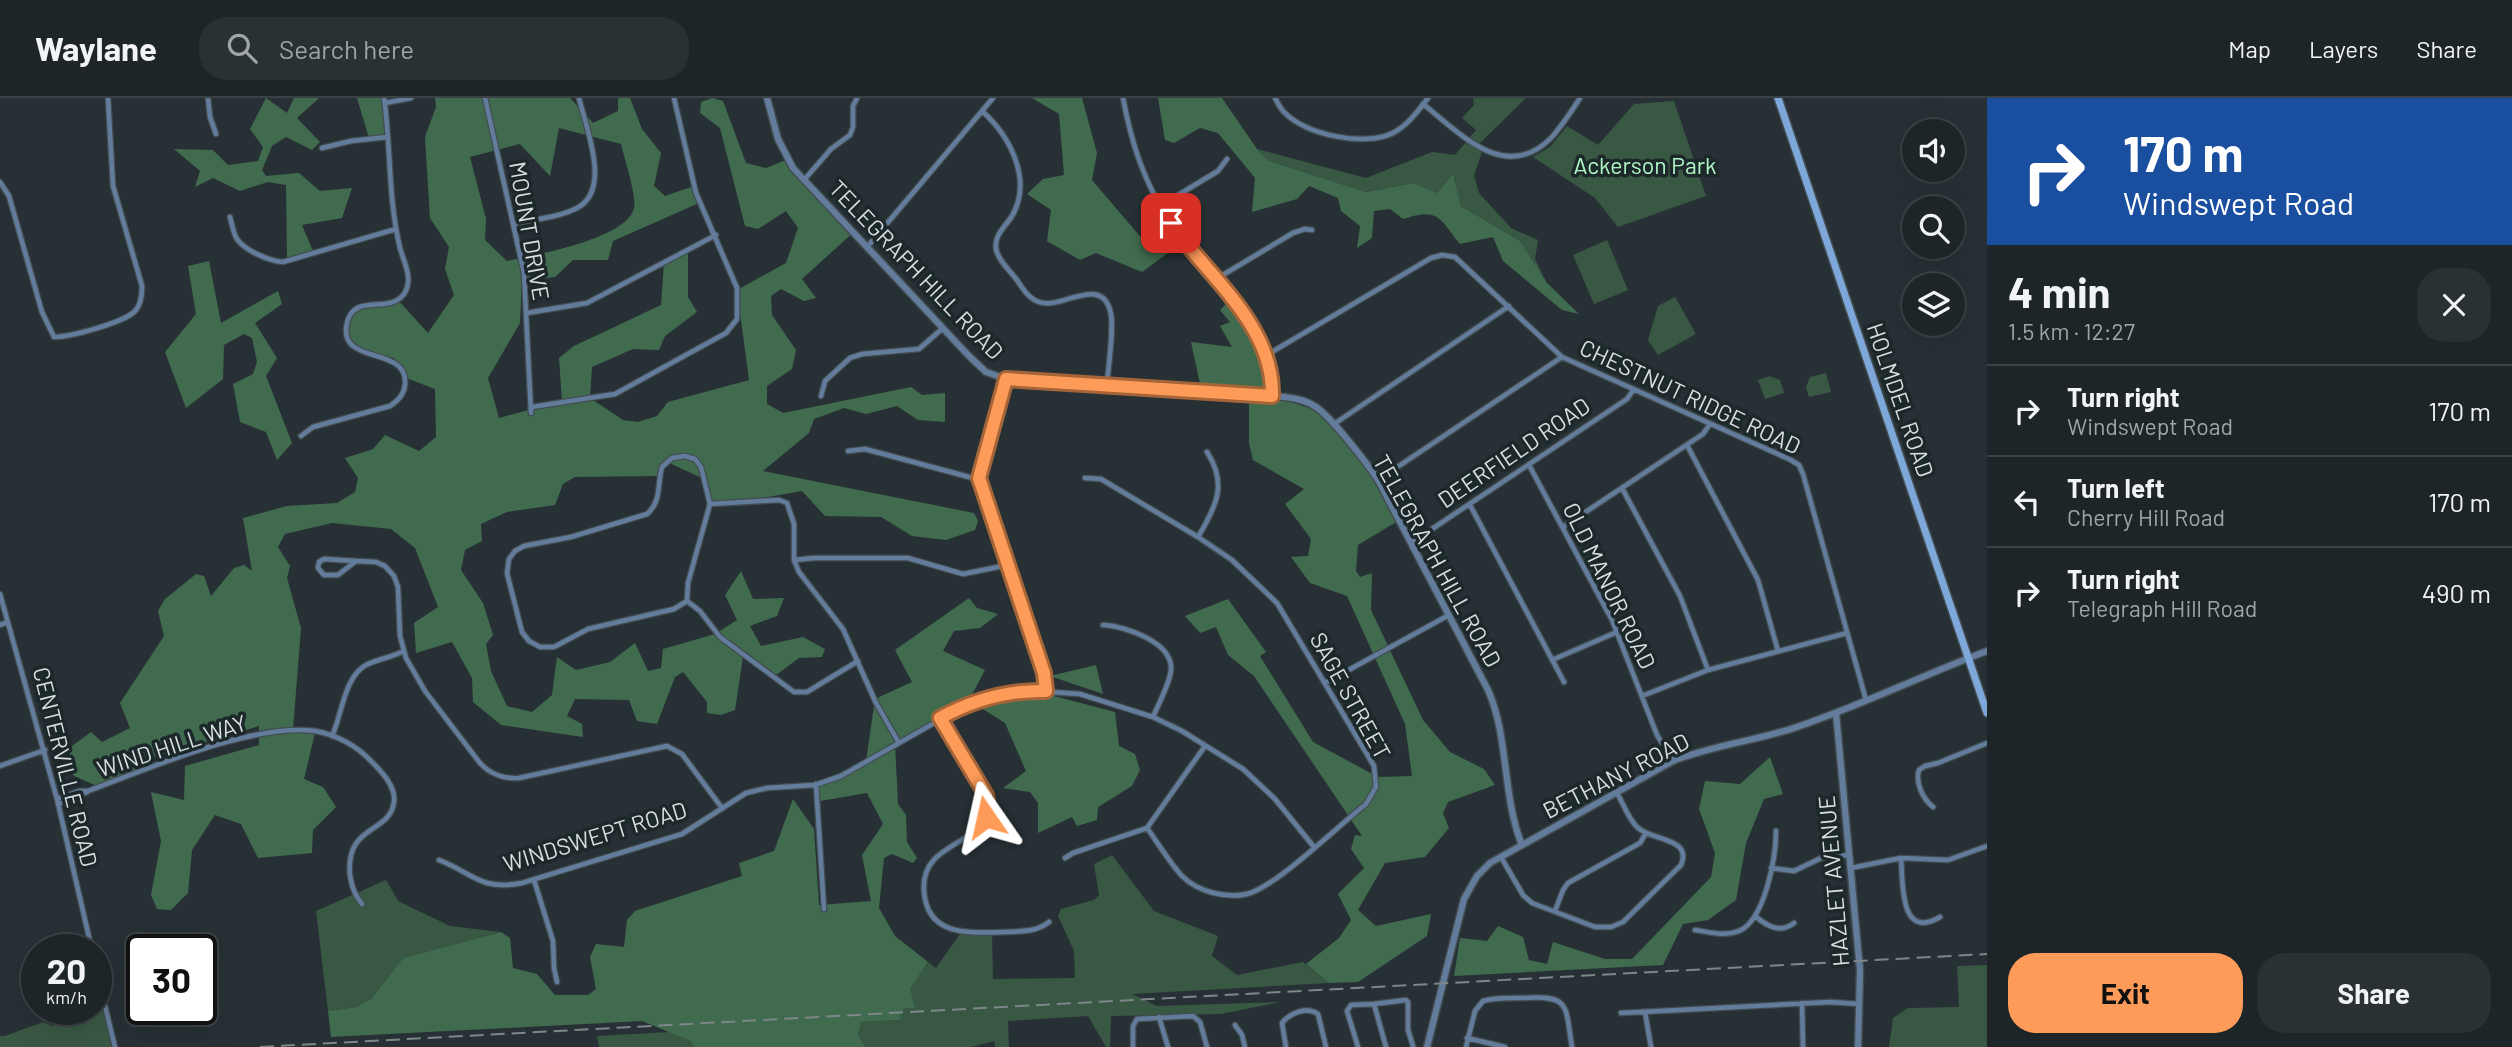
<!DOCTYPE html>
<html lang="en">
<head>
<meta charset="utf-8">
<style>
	body { margin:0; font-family:Barlow,sans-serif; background:#2a3134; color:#f1f3f6; height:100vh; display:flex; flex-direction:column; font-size:26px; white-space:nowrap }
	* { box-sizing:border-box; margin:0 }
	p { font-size:23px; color:#a0a5a8 }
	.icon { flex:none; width:38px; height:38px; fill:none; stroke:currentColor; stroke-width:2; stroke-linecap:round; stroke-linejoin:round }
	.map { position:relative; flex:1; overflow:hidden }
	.panel { display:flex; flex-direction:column; background:#1d2528; width:525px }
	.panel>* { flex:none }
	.banner { background:#1a4fa0; color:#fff; overflow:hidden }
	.controls { position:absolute; left:1902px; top:21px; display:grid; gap:14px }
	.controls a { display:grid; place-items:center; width:63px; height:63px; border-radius:50%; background:#1d2528; box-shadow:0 7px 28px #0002,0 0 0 2px #3b4245; font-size:35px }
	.speed { position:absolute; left:21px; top:836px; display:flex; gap:14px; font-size:35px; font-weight:700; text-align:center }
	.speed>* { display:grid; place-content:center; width:91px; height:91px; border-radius:50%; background:#1d2528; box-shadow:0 7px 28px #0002,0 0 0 2px #3b4245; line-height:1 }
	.speed small { font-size:18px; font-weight:400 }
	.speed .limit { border:4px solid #111; border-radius:10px; background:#fff; color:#111 }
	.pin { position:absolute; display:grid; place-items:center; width:60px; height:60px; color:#fff; margin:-30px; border-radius:14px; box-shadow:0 4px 10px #0006 }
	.me { position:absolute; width:77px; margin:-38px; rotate:349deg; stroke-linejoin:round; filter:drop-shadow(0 0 5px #0008) }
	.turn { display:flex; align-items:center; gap:24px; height:147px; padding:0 21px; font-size:32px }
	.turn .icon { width:91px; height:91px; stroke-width:2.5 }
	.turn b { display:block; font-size:49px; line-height:60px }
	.round { display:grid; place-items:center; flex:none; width:74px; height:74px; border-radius:28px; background:#2a3134 }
	.headline { display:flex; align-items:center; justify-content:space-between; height:119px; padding:0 21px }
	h1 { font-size:42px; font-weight:700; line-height:52px }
	.primary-button { display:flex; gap:14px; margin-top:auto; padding:14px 21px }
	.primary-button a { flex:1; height:80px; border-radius:28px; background:#fe9b58; color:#111; font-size:28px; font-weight:700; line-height:80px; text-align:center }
	.primary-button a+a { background:#2a3134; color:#f1f3f6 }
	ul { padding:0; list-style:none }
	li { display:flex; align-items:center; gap:21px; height:91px; padding:0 21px; border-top:2px solid #3b4245 }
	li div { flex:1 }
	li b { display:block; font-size:26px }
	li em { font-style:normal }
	header { display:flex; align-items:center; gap:42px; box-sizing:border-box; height:98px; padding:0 35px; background:#1d2528; border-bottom:2px solid #3b4245 }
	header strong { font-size:33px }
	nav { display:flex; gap:38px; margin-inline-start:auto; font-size:24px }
	.search { width:490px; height:63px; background:#2a3134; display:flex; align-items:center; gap:18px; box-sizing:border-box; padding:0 24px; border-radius:28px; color:#a0a5a8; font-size:26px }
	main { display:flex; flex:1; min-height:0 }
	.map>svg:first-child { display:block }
	.green { fill:#395843 }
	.forest { fill:#406b4e; fill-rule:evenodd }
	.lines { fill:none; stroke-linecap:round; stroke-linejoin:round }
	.minor-casing { stroke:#434d51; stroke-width:7 }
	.tertiary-casing { stroke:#434d51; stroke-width:9 }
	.secondary-casing { stroke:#434d51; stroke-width:10 }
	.minor { stroke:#637c9c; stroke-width:4.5 }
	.tertiary { stroke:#637c9c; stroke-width:6 }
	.secondary { stroke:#7ea7da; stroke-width:7 }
	.rail { stroke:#7d8689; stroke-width:2; stroke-dasharray:14 7; stroke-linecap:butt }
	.route-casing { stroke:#a56539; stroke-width:18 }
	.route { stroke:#fe9b58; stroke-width:12 }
	.labels { text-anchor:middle; stroke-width:7; stroke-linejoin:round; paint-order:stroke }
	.park-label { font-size:23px; fill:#b1f8c6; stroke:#1d282b }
	.street-label { font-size:23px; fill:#d8dfe1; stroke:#1d282b }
</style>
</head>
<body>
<header>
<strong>Waylane</strong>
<div class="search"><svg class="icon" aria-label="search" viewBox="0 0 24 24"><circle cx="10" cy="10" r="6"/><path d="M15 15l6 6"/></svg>Search here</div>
<nav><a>Map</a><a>Layers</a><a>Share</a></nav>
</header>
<main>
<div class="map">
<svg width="1987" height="949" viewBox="0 0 1987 949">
	<rect width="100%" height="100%" fill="#273135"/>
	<path class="green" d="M1473 0H1526L1478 47 1483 51 1474 77 1479 95 1511 130 1538 142 1535 161 1547 185 1520 143 1461 108 1453 76 1437 95 1414 85 1366 94 1269 63 1257 51 1366 80 1432 54 1455 57 1476 32 1462 20 1474 7Z
		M1674 3 1706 98 1618 129 1595 100 1533 59 1550 49 1567 28 1598 47 1634 6Z
		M1607 142 1628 192 1594 206 1573 157Z
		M1675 199 1696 236 1658 257 1648 242 1658 208Z
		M1826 275 1831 294 1809 299 1806 289 1810 279Z
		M1769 278 1780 282 1784 295 1765 301 1758 282Z
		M1112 757 1154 813 1218 838 1212 858 1237 877 1303 864 1329 885 1132 896 1157 908 1280 904 1221 916 1111 918 1110 949H1106L1088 918 1008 923 1009 949H995L994 943 971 949H866L858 937 861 924 900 922 910 891 928 864 936 870 962 833 992 834 993 881 1075 880 1074 853 1058 818 1061 811 1094 802 1099 797 1094 766Z
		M386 782 398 803 450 828 501 834 403 860 372 900 357 909 328 913 316 813Z
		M1987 867V949H1889L1893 920 1908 910 1959 909 1957 868Z
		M102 896 114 949H0V938H5L43 924 53 928 54 912H96V897Z
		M670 934 692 943 694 949H599L597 938Z"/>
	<path class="forest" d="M266 0 287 15 294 0H319L297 20 320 44 312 52 286 39 272 48 262 72 266 78 299 75 320 93 352 90 342 120 302 127 313 153 287 160 286 87 268 84 240 93 213 80 195 89 200 73 174 51 213 52 228 67 258 63 263 49 250 31Z
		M357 0H383L386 37 369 40Z
		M435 0H570L593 25 618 13V0H630L642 31 661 55 654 88 665 98 694 88 699 105 613 143 608 162H573L555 179 522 183 520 225 488 280 499 320 562 303 559 260 574 248 661 207 664 165 688 155V199L697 214 665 238 659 252 633 251 592 269 590 300 623 322 638 324 657 318 668 304 749 282 737 192 786 165 798 130 786 113 758 131 745 128 720 30 700 15 701 4 712 0 723 3 746 65 766 70 786 62 856 132 802 181 816 200 804 203 781 191 771 198 772 217 796 252 792 271 767 288V306L783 315 911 289 922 297 945 295V324L918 322 897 308 866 316 844 310 814 321 809 335 763 373 974 415 978 423 975 432 946 442 912 438 881 419 825 418 802 393 712 409 704 381 667 364 658 378 575 379 563 386 555 407 507 414 481 426 482 443 465 452 461 472 483 505 493 537 486 546 491 573 507 608 532 614 552 597 557 559 576 572 610 564 635 545 648 573 661 570 663 551 715 536 737 522 725 497 741 473 753 501 784 500 777 518 750 528 761 548 803 539 825 551 822 559 799 560 772 580 743 559 735 612 721 617 707 615V604L683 574 675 579 657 626 637 623 629 602 575 601 567 618 582 626 583 639 501 627 473 604 472 580 452 544 416 555 414 525 438 509 415 450 391 431 332 425 285 436 278 449 290 468 287 480 301 530 293 632 315 635 304 681 323 689 336 709 313 732 312 755 258 760 241 726 215 717 192 752 188 795 171 812 157 811 151 797 161 743 151 694 184 702 185 668 259 647V628L154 659 152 669 97 688 74 678 67 665 72 648 91 634 102 644 130 630 120 605 164 538 158 513 165 501 196 476 204 478 211 498 234 470 244 467 252 473 243 420 287 408 337 405 355 394 358 380 345 360 373 351 385 337 419 353 436 339 435 291 406 280 394 260 355 251 346 235 354 210 397 201 428 235 454 197 445 171 449 149 430 120 425 39 436 9ZM559 30 621 46C624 59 637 99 634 110 627 141 535 157 507 163L485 142 486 121 470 59 520 46 550 78Z
		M1032 0H1082L1097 55 1092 82 1144 143 1168 155 1142 174 1096 155 1080 162 1047 143 1051 112 1027 96 1043 81 1064 77 1059 16Z
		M1158 0H1222L1257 51 1269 63 1366 94 1414 85 1437 95 1453 76 1461 108 1520 143 1547 185 1579 216 1562 212 1503 163 1493 139 1460 146C1439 120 1439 109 1403 121L1390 111 1374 113 1372 140 1357 150 1360 128 1341 113 1338 100 1309 88 1297 101 1252 114 1255 80 1218 35 1200 30 1174 45 1165 42Z
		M209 163 221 225 278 193 282 206 255 225 277 260 266 278 292 345 277 362 266 334 240 324 233 286 253 276 257 264 252 240 244 236 224 247 223 281 186 310 165 254 196 216 188 168Z
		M1232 200 1261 246 1275 299 1324 315 1373 377 1398 423 1358 447 1356 473 1360 479 1372 475 1371 512 1423 622 1450 654 1484 671 1495 687 1448 704 1443 715 1449 730 1425 759 1385 765 1358 812 1376 828 1431 816 1427 838 1358 884 1329 885 1306 866 1339 840 1351 822 1338 796 1364 770 1351 751 1355 737 1362 738 1254 578 1228 557 1216 529 1200 535 1185 518 1228 501 1266 554 1260 558 1313 644 1378 679 1412 678 1405 626 1347 498 1310 485 1291 459 1308 458 1311 441 1285 406 1304 391 1253 362 1249 345V297L1202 295 1191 244 1232 249 1220 228 1230 224 1220 212Z
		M969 500 977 510 998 516 980 530 954 533 943 553 985 572 965 610 895 645 898 706 906 717 907 744 917 760 913 765 892 756 884 760 879 810 895 838 928 864 910 891 915 910H904L900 922 861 924 858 937 866 949H694L691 943 642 923 331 939 328 913 357 909 372 900 403 860 501 834 510 840 513 870 537 876 555 897H588L596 891 590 859 596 846 624 849 627 822 635 813 742 778 739 765 774 753 793 701 814 731 819 807 871 803 862 757 883 726 867 695 820 703 818 684 866 663 875 601 912 584 895 552Z
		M1096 567 1103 596 1050 578Z
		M1054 598 1115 614 1119 648 1135 656 1140 672 1132 688 1098 709 1097 722 1077 728 1072 719 1038 735V705L1030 694 1003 690 1026 673 1005 625 978 608Z
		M1770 659 1783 696 1764 701 1746 745 1736 802 1708 822 1683 826 1663 867 1454 878 1460 840 1487 843 1498 828 1523 839 1529 862 1547 866 1553 844 1605 861H1632L1711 779 1715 755 1699 711 1705 683 1740 686Z"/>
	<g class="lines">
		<g class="minor-casing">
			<path id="minor" d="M208 0 210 19 216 36
				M485 0 524 175 531 315
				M1123 0C1132 48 1144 83 1170 125 1206 180 1273 225 1272 297
				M1275 0C1278 5 1280 10 1284 14 1305 37 1365 49 1393 35 1408 27 1418 13 1428 0
				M385 5 411 0
				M1423 6C1460 35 1505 86 1551 40 1562 28 1571 14 1580 0
				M982 13C1010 38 1033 82 1012 118 1005 129 994 137 996 151 998 162 1010 173 1017 182 1023 191 1029 201 1039 204 1061 212 1100 177 1110 212 1115 228 1108 269 1107 287
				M322 50 351 43 387 39
				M804 82 831 51 850 37 853 29V8L857 0
				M0 84 9 98 42 214 54 239C70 239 122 225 134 214 141 208 142 197 142 188L113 88 108 0
				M1160 108 1218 73 1227 61
				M230 119C232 126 233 135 237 141 245 153 270 163 283 164L396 131
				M513 126C533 121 558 120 577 110 612 92 586 30 579 0
				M868 148 993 0
				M1216 181 1293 135 1305 131 1312 132
				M527 215 587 205 716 137
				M1265 258 1431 160 1442 157 1455 159 1562 259 1789 361 1799 367 1803 376 1866 602
				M1006 281 979 380 1044 575 1046 593
				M821 298 825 283 850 260 862 256 919 251 943 230
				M532 309 615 296 726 235 737 221V190L696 95 674 0
				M1334 326 1509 208
				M301 338 313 329 390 308C398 303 404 297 405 287 409 246 337 269 347 225 354 194 389 217 404 196 414 181 404 165 400 150 388 101 391 49 384 0
				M1687 347 1758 482 1778 553
				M848 353 865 351 969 379 979 380
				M685 358 695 361 701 369 710 406 688 485 687 503 674 511 588 531 554 549H540L529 543 522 534 507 475 509 461 515 453 524 448 571 439 647 416C662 403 657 386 662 369L672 360Z
				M1529 367 1612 522 1657 637 1673 663
				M1085 380 1101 381 1198 439 1232 462 1277 505 1374 668 1376 689 1366 706C1339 727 1276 789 1247 796 1225 801 1197 793 1182 778 1169 764 1158 745 1147 730
				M1378 382 1562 259
				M1622 390 1680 498 1708 572
				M710 406 779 402 787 405 794 426V462L799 474 843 531 876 605 899 645
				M1470 407 1564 584
				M1563 429 1703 336 1710 326
				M1198 439C1216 409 1228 386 1207 354
				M1411 445 1627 301 1634 291
				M324 461 356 463 338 477H324L318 470 319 464Z
				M794 462 814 460H908L963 476 1008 467
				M356 463 376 464 385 468 394 478 398 489 400 538 406 560 425 593 480 665C491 677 503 681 519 680L667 648 682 656 722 710
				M0 496 57 701 92 852
				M687 503 700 513 720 539 794 594H807L858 563
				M0 527 8 524
				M1103 527C1125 528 1173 544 1171 572 1170 585 1158 607 1153 619
				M1552 562 1617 534
				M1325 585 1449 517
				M1642 598 1708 572 1847 535
				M940 620C951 638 988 691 988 709 987 748 920 742 924 793 927 839 970 835 1003 834 1019 833 1035 835 1049 824
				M332 638C342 617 344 579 366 567 378 561 392 559 404 553
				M0 668 45 652
				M816 686 824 811
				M57 701 80 693H88C148 671 251 625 315 633 335 636 357 648 371 663 381 673 396 688 394 704 390 736 345 726 350 777 352 789 354 796 362 806
				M59 706 87 694
				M1933 709C1923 701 1915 685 1919 672L1925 668 1938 665 1987 645
				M1501 759 1523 797 1532 805 1595 829H1611L1623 824 1681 767C1693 739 1650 743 1637 729 1628 720 1623 705 1617 695
				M1065 760 1073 755 1147 730 1205 648
				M1901 760C1903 784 1899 843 1940 819
				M439 762C473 775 480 793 522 785L682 736 746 695 767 690 815 687 841 678 964 608 1005 596 1034 593 1080 596 1153 619 1182 633 1243 671 1275 701 1314 749
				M1771 770 1794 773 1821 760 1849 757
				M1851 770 1901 760 1948 762 1987 748
				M534 782 553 843 554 870 557 884
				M1555 813 1563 792 1568 785 1640 745 1646 735
				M1755 818C1767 828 1780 836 1794 825
				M1695 832C1710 834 1724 839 1739 833 1765 822 1776 759 1776 733
				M96 871 115 949
				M1802 905 1803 949
				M1374 906 1406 902 1408 904V932L1413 948
				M1645 914 1651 949
				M1621 915 1830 904 1860 906
				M1159 919 1168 949
				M1235 927 1242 937 1245 949
				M1467 940 1505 949
				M1133 949V928L1137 921 1193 918 1200 924 1207 949
				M1286 949 1282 925C1290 915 1307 908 1318 916L1326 949
				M1358 949 1347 913 1351 907 1374 906 1386 949
				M1466 949 1475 913 1483 903C1496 899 1510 900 1523 900 1571 897 1565 907 1572 949"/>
		</g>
		<g class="tertiary-casing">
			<path id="tertiary" d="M767 0 778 41 793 70 969 258 986 274 1006 281 1284 299C1295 300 1306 302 1316 309 1333 321 1366 364 1378 382L1488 592C1509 639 1502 698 1522 747
				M1836 615 1860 872 1858 949
				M1427 949 1464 801 1477 778 1490 765 1673 663C1713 647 1756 643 1797 629 1862 607 1923 577 1987 553"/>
		</g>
		<g class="secondary-casing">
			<path id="secondary" d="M1778 0 1987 615"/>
		</g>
		<use href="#minor" class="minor"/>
		<use href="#tertiary" class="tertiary"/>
		<use href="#secondary" class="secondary"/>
		<path class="rail" d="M260 949 1987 856"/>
	</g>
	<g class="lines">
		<g class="route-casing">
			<path id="route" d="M986 719 988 709 986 697 940 620C973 602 1008 592 1046 593L1044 575 979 380 1006 281 1272 298C1274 227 1207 178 1171 125"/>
		</g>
		<use href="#route" class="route"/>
	</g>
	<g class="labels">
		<g class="park-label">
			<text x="1645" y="76">Ackerson Park</text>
		</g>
		<g class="street-label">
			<text transform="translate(529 133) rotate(80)" y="8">MOUNT DRIVE</text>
			<text transform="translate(916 172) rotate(46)" y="8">TELEGRAPH HILL ROAD</text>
			<text transform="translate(1690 299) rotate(25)" y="8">CHESTNUT RIDGE ROAD</text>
			<text transform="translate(1900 302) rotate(71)" y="8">HOLMDEL ROAD</text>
			<text transform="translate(1514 355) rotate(-34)" y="8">DEERFIELD ROAD</text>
			<text transform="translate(1437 463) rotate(61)" y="8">TELEGRAPH HILL ROAD</text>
			<text transform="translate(1609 488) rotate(64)" y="8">OLD MANOR ROAD</text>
			<text transform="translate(1350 598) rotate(61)" y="8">SAGE STREET</text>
			<text transform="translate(172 648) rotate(-18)" y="8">WIND HILL WAY</text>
			<text transform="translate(65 669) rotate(76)" y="8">CENTERVILLE ROAD</text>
			<text transform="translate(1616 678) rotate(-27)" y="8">BETHANY ROAD</text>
			<text transform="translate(595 739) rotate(-17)" y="8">WINDSWEPT ROAD</text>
			<text transform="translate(1834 783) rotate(-95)" y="8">HAZLET AVENUE</text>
		</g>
	</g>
</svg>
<div class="controls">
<a><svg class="icon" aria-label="sound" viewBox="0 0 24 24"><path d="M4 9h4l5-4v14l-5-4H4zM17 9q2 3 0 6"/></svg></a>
<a><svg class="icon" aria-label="search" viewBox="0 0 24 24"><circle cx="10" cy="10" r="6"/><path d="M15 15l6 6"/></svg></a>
<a><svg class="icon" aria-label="layers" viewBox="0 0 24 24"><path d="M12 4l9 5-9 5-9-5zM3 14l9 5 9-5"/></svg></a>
</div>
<div class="speed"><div>20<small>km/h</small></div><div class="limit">30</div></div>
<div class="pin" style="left:1171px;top:125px;background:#d93025"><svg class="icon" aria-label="arrive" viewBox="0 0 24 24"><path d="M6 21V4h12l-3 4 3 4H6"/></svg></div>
<svg class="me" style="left:986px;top:719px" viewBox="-20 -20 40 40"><path d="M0-17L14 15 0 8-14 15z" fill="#fe9b58" stroke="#fff" stroke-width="4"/></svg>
</div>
<section class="panel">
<div class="banner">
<div class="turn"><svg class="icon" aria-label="right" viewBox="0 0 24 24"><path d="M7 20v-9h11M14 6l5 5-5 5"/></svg><div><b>170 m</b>Windswept Road</div></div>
</div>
<div class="headline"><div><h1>4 min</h1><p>1.5 km · 12:27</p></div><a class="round"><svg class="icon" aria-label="close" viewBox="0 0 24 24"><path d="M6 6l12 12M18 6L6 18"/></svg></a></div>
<ul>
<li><svg class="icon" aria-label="right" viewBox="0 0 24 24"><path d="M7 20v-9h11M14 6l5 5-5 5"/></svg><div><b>Turn right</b><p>Windswept Road</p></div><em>170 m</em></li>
<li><svg class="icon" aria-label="left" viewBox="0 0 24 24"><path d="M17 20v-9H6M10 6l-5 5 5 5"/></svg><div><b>Turn left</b><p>Cherry Hill Road</p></div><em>170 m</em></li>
<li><svg class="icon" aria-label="right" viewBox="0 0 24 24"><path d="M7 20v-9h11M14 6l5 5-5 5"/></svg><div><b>Turn right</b><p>Telegraph Hill Road</p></div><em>490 m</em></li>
</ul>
<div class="primary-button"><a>Exit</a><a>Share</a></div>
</section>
</main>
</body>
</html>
